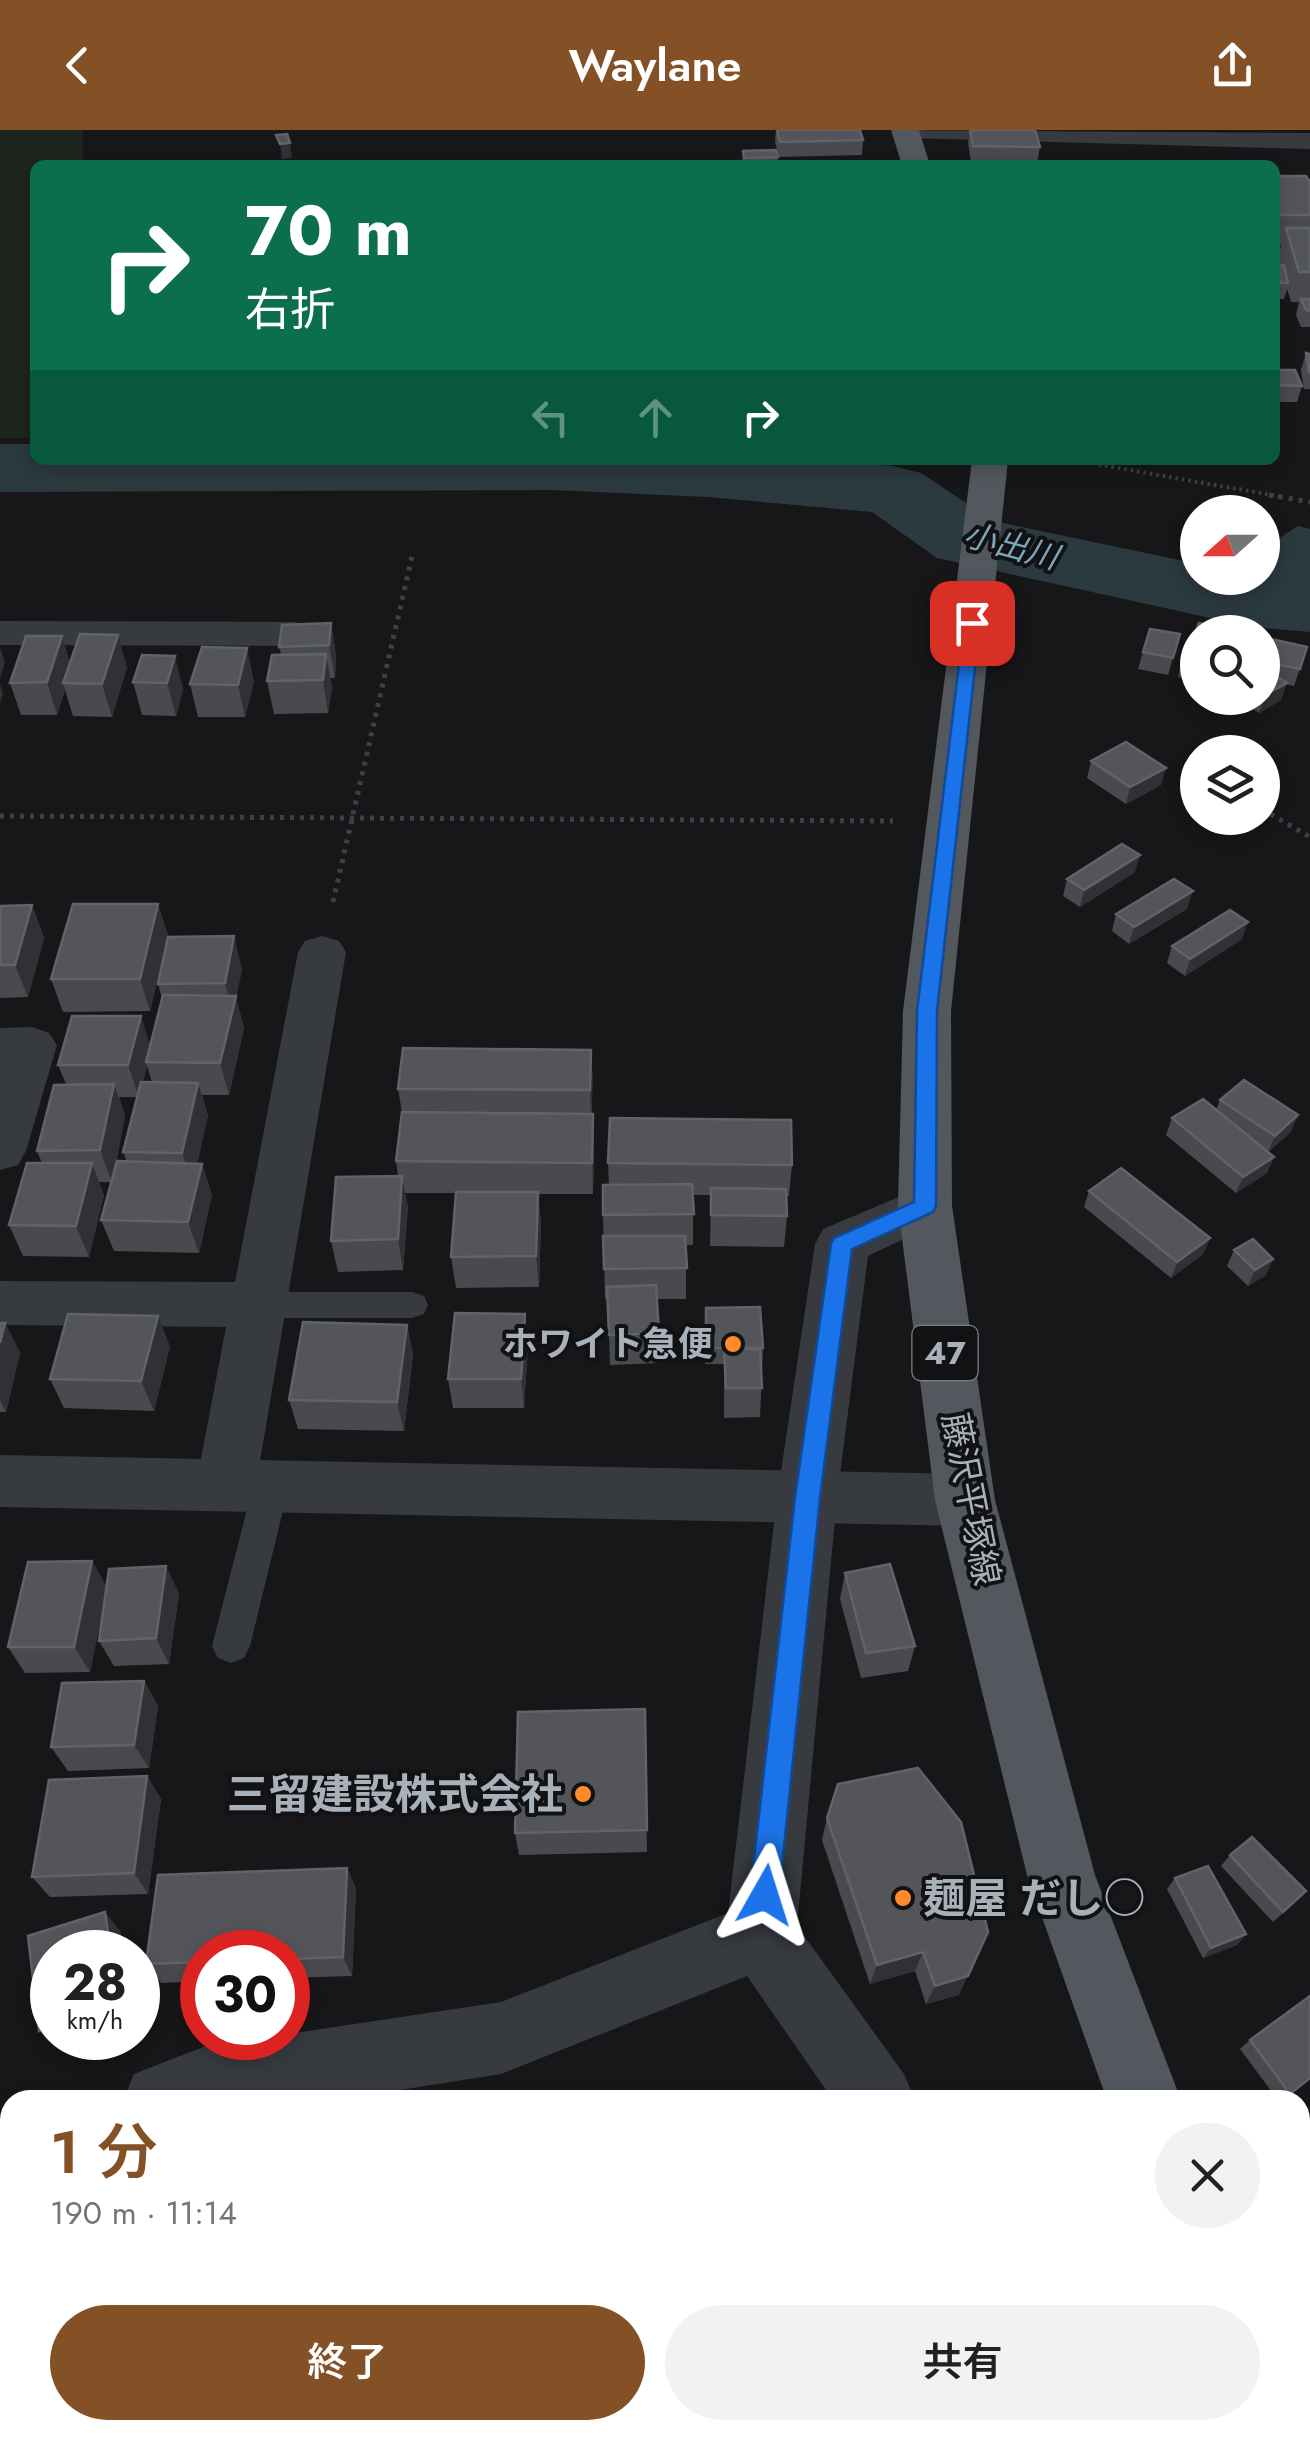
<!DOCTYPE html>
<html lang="ja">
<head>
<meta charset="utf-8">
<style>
	body { margin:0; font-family:Jost,"Noto Sans JP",sans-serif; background:#f2f2f2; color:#202124; height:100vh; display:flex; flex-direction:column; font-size:38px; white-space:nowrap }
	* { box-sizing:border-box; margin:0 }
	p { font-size:32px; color:#757577 }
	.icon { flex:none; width:55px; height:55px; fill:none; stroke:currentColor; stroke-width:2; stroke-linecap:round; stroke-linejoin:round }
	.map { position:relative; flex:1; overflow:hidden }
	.sheet { position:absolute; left:0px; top:1960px; width:1310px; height:350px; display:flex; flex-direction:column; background:#fff; border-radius:30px 30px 0 0; box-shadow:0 5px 15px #0003 }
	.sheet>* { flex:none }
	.top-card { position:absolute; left:30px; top:30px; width:1250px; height:305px; border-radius:15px; box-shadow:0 5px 15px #0003; background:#0b6e4f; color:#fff; overflow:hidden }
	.needle { width:65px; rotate:249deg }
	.controls { position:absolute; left:1180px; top:365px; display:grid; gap:20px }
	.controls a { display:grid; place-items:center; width:100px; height:100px; border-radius:50%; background:#fff; box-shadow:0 5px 15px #0003; font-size:50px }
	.speed { position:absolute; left:30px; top:1800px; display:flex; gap:20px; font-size:50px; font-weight:700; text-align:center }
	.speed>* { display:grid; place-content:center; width:130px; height:130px; border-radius:50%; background:#fff; box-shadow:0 5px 15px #0003; line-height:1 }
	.speed small { font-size:25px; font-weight:400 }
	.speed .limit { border:15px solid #d22; background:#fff; color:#111 }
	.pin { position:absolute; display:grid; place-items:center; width:85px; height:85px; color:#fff; margin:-42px; border-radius:20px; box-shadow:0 5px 15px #0006 }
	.me { position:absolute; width:110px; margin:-55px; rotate:6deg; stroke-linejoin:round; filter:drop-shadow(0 0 8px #0008) }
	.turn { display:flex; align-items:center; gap:35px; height:210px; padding:0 50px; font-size:45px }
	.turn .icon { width:130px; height:130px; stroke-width:2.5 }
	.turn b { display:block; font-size:70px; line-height:85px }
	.lanes { display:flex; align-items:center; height:95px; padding:0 50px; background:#0003; justify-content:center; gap:50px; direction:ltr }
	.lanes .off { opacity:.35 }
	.round { display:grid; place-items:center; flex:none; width:105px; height:105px; border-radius:52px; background:#f2f2f2 }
	.headline { display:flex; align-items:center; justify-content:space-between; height:170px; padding:0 50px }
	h1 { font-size:60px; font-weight:600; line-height:75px; color:#845126 }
	.action { display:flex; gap:20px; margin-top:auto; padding:20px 50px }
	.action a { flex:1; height:115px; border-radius:60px; background:#845126; color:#fff; font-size:40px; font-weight:600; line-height:115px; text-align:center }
	.action a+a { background:#f2f2f2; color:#202124 }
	header { display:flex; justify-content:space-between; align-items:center; height:130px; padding:0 50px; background:#845126; color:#fff; font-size:45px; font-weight:600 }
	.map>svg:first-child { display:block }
	.green { fill:#1d251c }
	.water { fill:#2b3a3f }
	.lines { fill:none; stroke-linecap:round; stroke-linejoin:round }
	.river { fill:#2b3a3f; fill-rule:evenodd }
	.path-far1 { stroke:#3d4146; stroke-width:4; stroke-dasharray:2.5 4; stroke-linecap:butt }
	.path { stroke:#3d4146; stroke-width:5; stroke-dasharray:4 6; stroke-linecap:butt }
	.service { fill:#373a3f; fill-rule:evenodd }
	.minor { fill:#373a3f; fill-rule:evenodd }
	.tertiary { fill:#373a3f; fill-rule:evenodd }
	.primary { fill:#53585e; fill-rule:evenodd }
	.wall { fill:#484a4e; fill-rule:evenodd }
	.shaded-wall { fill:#303134 }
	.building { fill:#53555a; stroke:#606369; stroke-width:2.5 }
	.route { fill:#1a73e8; stroke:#114b97; stroke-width:2.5 }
	.poi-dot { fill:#ff8c29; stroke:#121214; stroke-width:4 }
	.labels { text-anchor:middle; stroke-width:8; stroke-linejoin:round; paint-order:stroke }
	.far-water-label { font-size:32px; font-style:italic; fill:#7ba8b9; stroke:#121214 }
	.shield { fill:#121214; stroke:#7b8188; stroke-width:2.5 }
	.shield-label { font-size:32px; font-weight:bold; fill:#a8b1ba }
	.poi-label { font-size:35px; font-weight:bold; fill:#a8b1ba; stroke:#121214; text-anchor:end }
	.street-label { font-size:35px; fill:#a8b1ba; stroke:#121214 }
	.near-poi-label { font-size:42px; font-weight:bold; fill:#a8b1ba; stroke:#121214; text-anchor:end }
</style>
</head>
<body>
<header><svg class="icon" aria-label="back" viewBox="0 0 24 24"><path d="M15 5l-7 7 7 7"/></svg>Waylane<svg class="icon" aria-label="share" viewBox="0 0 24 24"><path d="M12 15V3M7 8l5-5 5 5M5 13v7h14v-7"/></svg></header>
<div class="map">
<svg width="1310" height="2310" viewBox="0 0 1310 2310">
	<rect width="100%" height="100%" fill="#171719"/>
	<path class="green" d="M0 0H83V35H35V308H0Z"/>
	<path class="water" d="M1298 396 1310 399V498L1246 480 1281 407Z"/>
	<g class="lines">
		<path class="river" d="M0 314H35V330H828L893 336 921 343 993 391 1198 434V448L1310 450V502L1251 497 937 428 872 382 708 367 553 360 0 362Z"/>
		<path class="path-far1" d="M1073 330 1283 367"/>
		<path class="path" d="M1269 365 1310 372
			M1262 679 1310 707
			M0 686 893 691
			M333 772 413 422"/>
		<path class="service" d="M258 1162H412L424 1166 428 1175 424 1184 412 1188H258L246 1184 242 1175 246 1166Z
			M271 1341 283 1345 289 1356 250 1516 244 1528 231 1533 218 1528 212 1516 253 1356 259 1345Z
			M0 2041 10 2046V2182L0 2178Z
			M10 2282V2300H49L50 2310H2L1 2300Z
			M230 2300H278L279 2310H231Z"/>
		<path class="minor" d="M893 0 1310 3V19L907 8Z
			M0 491 295 492 309 496 315 504 309 512 295 516 0 515Z
			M322 806 339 811 346 822 256 1355 247 1373 226 1381 205 1373 196 1355 226 1197 0 1195V1151L235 1152 298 822 305 811Z
			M32 897 49 903 57 915 26 1021 18 1035 0 1040V898Z
			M925 1056 944 1062 952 1076 944 1090 868 1126 837 1368 797 1796 904 1944 915 1970H833L747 1846 501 1944 337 1970H123L134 1944 203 1917 288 1908V1904L501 1872 728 1783 777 1368 815 1114 823 1099Z
			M10 1990V2066L0 2070V1994Z
			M1055 2300H1139L1143 2310H1059Z"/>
		<path class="tertiary" d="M0 1325 965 1344 986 1351 995 1370 986 1389 965 1396 0 1377Z"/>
		<path class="primary" d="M891 0H919L930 35H902Z
			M972 330H1008L951 881 952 1076 995 1370 1095 1745 1181 1970H1107L1027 1745 935 1370 898 1076 903 881Z
			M1300 2283 1310 2310H1229L1225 2300H1300Z"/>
	</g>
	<path class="wall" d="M776 0H860L863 10 862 25 779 27 775 12Z
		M970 0 1040 17 1037 33 971 32 968 13Z
		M743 21 778 27 777 35H742Z
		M1275 46 1310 52V197H1301L1296 185 1299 172H1291L1287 159 1284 169H1276L1275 166V135H1280L1278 128 1281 115H1275Z
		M1306 223 1310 224V259H1304L1301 240Z
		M1275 240 1302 256 1297 272H1275Z
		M331 493 336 526 335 548H330L332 557 328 583 274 584 267 551 281 524 279 517Z
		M1198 502V552L1178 547 1182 530 1189 521Z
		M1180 504 1168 545 1138 539 1143 522Z
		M1262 507 1307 517 1294 556 1286 554 1281 570 1259 583 1248 576 1251 568H1262V554L1268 550 1262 549Z
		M142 525 183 559 176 586 142 585 133 552Z
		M70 533 127 537 112 587 73 586 65 560 57 585H21L10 553Z
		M254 551 245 587H198L190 554Z
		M1091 631 1161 655 1126 674 1087 648Z
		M1135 742 1080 777 1063 766 1067 749Z
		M158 774 168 806 150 881 63 882 51 849Z
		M32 775 44 808 28 867 0 868V776Z
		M1187 779 1129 814 1112 801 1116 784Z
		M1242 809 1185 846 1167 833 1172 816Z
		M242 839 236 868 244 898 229 965H202L208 985 197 1034H202L212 1065 199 1123 114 1121 101 1090 112 1052H99L104 1065 89 1127 23 1126 9 1095 42 1033 37 1021 66 954 58 935 150 914 162 869 158 854ZM147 936 152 952H143ZM119 967H137L123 1022 127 1032 114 1043 125 986Z
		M591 920 592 984 594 1016 593 1064H538L541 1093 539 1157 456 1158 451 1127 456 1063H405L408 1077 403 1140 338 1142 331 1111 398 1046 396 1031 402 982 398 959Z
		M1220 970 1291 1002 1268 1022 1274 1027 1267 1043 1236 1063 1166 1005 1172 988 1216 980Z
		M608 1033 792 1035 789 1066H787V1086L784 1117 710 1116 711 1065H693V1115H686V1169H657L659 1233 610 1235 608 1169H605L603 1085 609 1055Z
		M1089 1061 1210 1108 1203 1124 1171 1148 1084 1077Z
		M1234 1120 1273 1129 1266 1145 1248 1156 1227 1136Z
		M706 1178 763 1218 760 1287 724 1288V1234H705Z
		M525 1184 528 1214 524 1278H453L448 1249Z
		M0 1193H5L20 1223 6 1282H0Z
		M407 1195 413 1225 404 1301 298 1299 289 1270Z
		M170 1216 154 1281 64 1278 50 1249Z
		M92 1431 107 1458 179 1463 169 1534 114 1536 99 1511 107 1459 90 1542 25 1543 8 1517Z
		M845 1443 915 1516 908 1541 861 1548 840 1469Z
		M144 1551 158 1576 149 1638 68 1641 51 1617Z
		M645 1579 647 1722 519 1725 515 1703Z
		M147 1646 161 1669 148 1764 50 1767 32 1747Z
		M827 1688 959 1865 926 1874 915 1841 870 1854 822 1710Z
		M1230 1725 1296 1771 1273 1792 1221 1736Z
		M347 1738 356 1759 352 1846 288 1848V1822H202V1851L161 1853 146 1834Z
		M1175 1748 1246 1804 1237 1815 1203 1828 1167 1759Z
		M1250 1910 1310 1949 1282 1970H1278L1240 1919Z
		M944 2300 1017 2310H938L935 2305Z"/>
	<path class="shaded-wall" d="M290 13 292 28 282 29 280 14Z
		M331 493 336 526 335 548 329 515Z
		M118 505 127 537 112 587 102 554Z
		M62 506 72 539 63 553 65 560 57 585 47 552Z
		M0 518 5 532 0 549Z
		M247 518 254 551 245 587 238 555Z
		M326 524 332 557 328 583 323 550Z
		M175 526 183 559 176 586 167 553Z
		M1287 553 1281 570 1259 583 1265 565Z
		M0 554 3 563 0 574Z
		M1166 638 1161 655 1126 674 1130 657Z
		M1140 725 1135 742 1080 777 1084 760Z
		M1193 761 1187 779 1129 814 1134 797Z
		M158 774 168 806 150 881 140 849Z
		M32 775 44 808 28 867 15 835Z
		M1248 792 1242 809 1185 846 1190 829Z
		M234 806 242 839 236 868 244 898 229 965 220 933 232 881 225 853Z
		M141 886 151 918 146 932 147 936 139 967 128 935Z
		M591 920 593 952 591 992 590 960Z
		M198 953 208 985 193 1054 182 1023Z
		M114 954 125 986 112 1052 100 1020Z
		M593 984 594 1016 593 1064 592 1033Z
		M1298 985 1291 1002 1268 1022 1275 1006Z
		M1274 1027 1267 1043 1236 1063 1243 1047Z
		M92 1033 104 1065 89 1127 76 1096Z
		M202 1034 212 1065 199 1123 188 1092Z
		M402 1046 408 1077 403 1140 398 1109Z
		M538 1062 541 1093 539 1157 536 1126Z
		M1210 1108 1203 1124 1171 1148 1177 1132Z
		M1273 1129 1266 1145 1248 1156 1255 1140Z
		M525 1184 528 1214 524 1278 521 1249Z
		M158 1186 170 1216 154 1281 141 1251Z
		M5 1193 20 1223 6 1282 0 1270V1213Z
		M407 1195 413 1225 404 1301 397 1272Z
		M92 1431 107 1458 90 1542 74 1517Z
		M166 1436 179 1463 169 1534 156 1508Z
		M144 1551 158 1576 149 1638 134 1615Z
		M147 1646 161 1669 148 1764 134 1743Z
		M347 1738 356 1759 352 1846 343 1827Z
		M105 1782 121 1802 124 1822H111Z
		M1246 1804 1237 1815 1203 1828 1211 1818Z
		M923 1822 915 1841 870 1854 877 1835Z
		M968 1846 959 1865 926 1874 935 1856Z
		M52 1897V1908H90L57 1918 39 1901Z
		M161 2300H176L178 2310H162Z
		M308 2300H327L317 2304Z"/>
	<path class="building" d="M777 0H860L863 10 780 12Z
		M970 0H1035L1040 17 973 16Z
		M287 4 290 13 280 14 276 5Z
		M776 20 778 27 744 28 743 21Z
		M1275 46H1306L1310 52V85H1275Z
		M1286 98H1310V142H1299Z
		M1275 135H1284L1288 153H1280Z
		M1301 169H1310V181L1306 180Z
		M1306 223 1310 224V242H1309Z
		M1275 240H1295L1302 256 1275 255Z
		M331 493 329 515 279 517 282 495Z
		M1199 493 1241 502H1198V516L1191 514Z
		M1150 499 1180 504 1173 528 1143 522Z
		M80 504 118 505 102 554 63 553Z
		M26 506H62L47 552 10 553Z
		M1262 507 1307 517 1300 539 1262 531Z
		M202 517 247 518 238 555 190 554Z
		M1187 520 1198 523V534L1182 530Z
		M326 524 323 550 267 551 272 525Z
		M142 525 175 526 167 553 133 552Z
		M1276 546 1287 553 1265 565 1262 564V554Z
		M1126 612 1166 638 1130 657 1091 631Z
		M1122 714 1140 725 1084 760 1067 749Z
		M1174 749 1193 761 1134 797 1116 784Z
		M73 774H158L140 849H51Z
		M32 775 15 835H0V776Z
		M1230 780 1248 792 1190 829 1172 816Z
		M234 806 225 853 158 854 168 807Z
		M163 865 236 866 220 933 146 932Z
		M72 886H141L128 935H58Z
		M403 918 591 920 590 960 398 959Z
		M1244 950 1298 985 1275 1006 1220 970Z
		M141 952 198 953 182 1023 123 1022Z
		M114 954 100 1020 37 1021 54 955Z
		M1203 969 1274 1027 1243 1047 1172 988Z
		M402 982 593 984 592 1033 396 1031Z
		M610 988 791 990 792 1035 608 1033Z
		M117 1031 202 1034 188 1092 101 1090Z
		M27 1033H92L76 1096 9 1095Z
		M1121 1038 1210 1108 1177 1132 1089 1061Z
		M402 1046 398 1109 331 1111 336 1047Z
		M692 1054 694 1084 603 1085V1055Z
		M711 1058 786 1059 787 1086 711 1085Z
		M456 1062H538L536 1126 451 1127Z
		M603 1106H685L687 1138 604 1139Z
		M1253 1109 1273 1129 1255 1140 1234 1120Z
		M656 1155 659 1203 609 1205 607 1157Z
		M760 1177 763 1218H706V1178Z
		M455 1183 525 1184 521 1249H448Z
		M68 1184 158 1186 141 1251 50 1249Z
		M303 1192 407 1195 397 1272 289 1270Z
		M0 1193H5L0 1213Z
		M724 1219H760L762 1258H726Z
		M92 1431 74 1517H8L28 1432Z
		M890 1434 915 1516 866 1523 845 1443Z
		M166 1436 156 1508 99 1511 109 1439Z
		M144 1551 134 1615 51 1617 62 1553Z
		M645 1579 647 1700 515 1703 518 1582Z
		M918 1638 961 1692 988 1802 968 1846 935 1856 923 1822 877 1835 827 1688 838 1654Z
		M147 1646 134 1743 32 1747 49 1650Z
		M1252 1707 1306 1761 1283 1782 1230 1725Z
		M1208 1736 1246 1804 1211 1818 1175 1748Z
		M347 1738 343 1827 288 1829V1822H202V1832L146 1834 158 1745Z
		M105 1782 111 1822H52V1897L39 1901 28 1806Z
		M1310 1866V1948L1290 1964 1250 1910Z
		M82 2300H161L162 2310H84Z
		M509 2300H553L556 2310H484Z
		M708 2300H830L832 2310H710Z
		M944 2300H1013L1017 2310H944L941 2302Z"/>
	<path class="route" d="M972 488 980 493 937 881 936 1076 933 1082 852 1119 820 1368 779 1765 775 1775 765 1779 755 1775 750 1765 795 1368 831 1114 834 1108 914 1072 917 881 964 493Z"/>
	<g class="poi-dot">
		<circle cx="733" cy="1214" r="10"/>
		<circle cx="583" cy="1664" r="10"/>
		<circle cx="903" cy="1768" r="10"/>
	</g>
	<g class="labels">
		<g class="far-water-label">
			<text transform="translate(1011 416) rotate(15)" y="11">小出川</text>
		</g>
		<rect class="shield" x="912.5" y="1196" width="65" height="54" rx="8"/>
		<g class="shield-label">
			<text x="945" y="1234">47</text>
		</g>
		<g class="poi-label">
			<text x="713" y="1226">ホワイト急便</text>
		</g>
		<g class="street-label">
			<text transform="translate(971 1369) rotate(79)" y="12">藤沢平塚線</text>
		</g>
		<g class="near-poi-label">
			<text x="563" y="1679">三留建設株式会社</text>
			<text x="923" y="1783" text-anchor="start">麺屋 だし○</text>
		</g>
	</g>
</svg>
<div class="controls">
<a><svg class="needle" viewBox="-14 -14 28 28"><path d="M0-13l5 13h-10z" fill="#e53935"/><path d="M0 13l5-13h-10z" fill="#757577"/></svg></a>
<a><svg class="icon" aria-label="search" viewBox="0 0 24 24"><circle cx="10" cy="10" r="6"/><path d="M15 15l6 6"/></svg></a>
<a><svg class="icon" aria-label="layers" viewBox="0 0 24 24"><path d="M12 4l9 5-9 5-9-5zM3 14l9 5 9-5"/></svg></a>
</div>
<div class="speed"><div>28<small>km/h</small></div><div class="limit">30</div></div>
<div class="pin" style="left:972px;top:493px;background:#d93025"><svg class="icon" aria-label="arrive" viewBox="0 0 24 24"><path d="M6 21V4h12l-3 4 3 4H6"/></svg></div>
<svg class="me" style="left:765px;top:1765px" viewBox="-20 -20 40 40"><path d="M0-17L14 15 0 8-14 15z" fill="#1a73e8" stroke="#fff" stroke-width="4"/></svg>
<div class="top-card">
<div class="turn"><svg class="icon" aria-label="right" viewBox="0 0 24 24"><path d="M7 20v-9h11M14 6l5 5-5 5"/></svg><div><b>70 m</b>右折</div></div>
<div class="lanes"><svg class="icon off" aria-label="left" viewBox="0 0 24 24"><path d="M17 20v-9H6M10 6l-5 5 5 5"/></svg><svg class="icon off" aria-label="ahead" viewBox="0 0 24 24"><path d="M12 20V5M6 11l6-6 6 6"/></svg><svg class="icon" aria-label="right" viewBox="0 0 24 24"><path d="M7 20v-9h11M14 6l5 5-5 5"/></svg></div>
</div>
<section class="sheet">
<div class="headline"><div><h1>1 分</h1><p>190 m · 11:14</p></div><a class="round"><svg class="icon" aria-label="close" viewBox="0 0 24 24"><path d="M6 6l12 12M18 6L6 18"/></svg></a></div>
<div class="action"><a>終了</a><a>共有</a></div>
</section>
</div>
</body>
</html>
